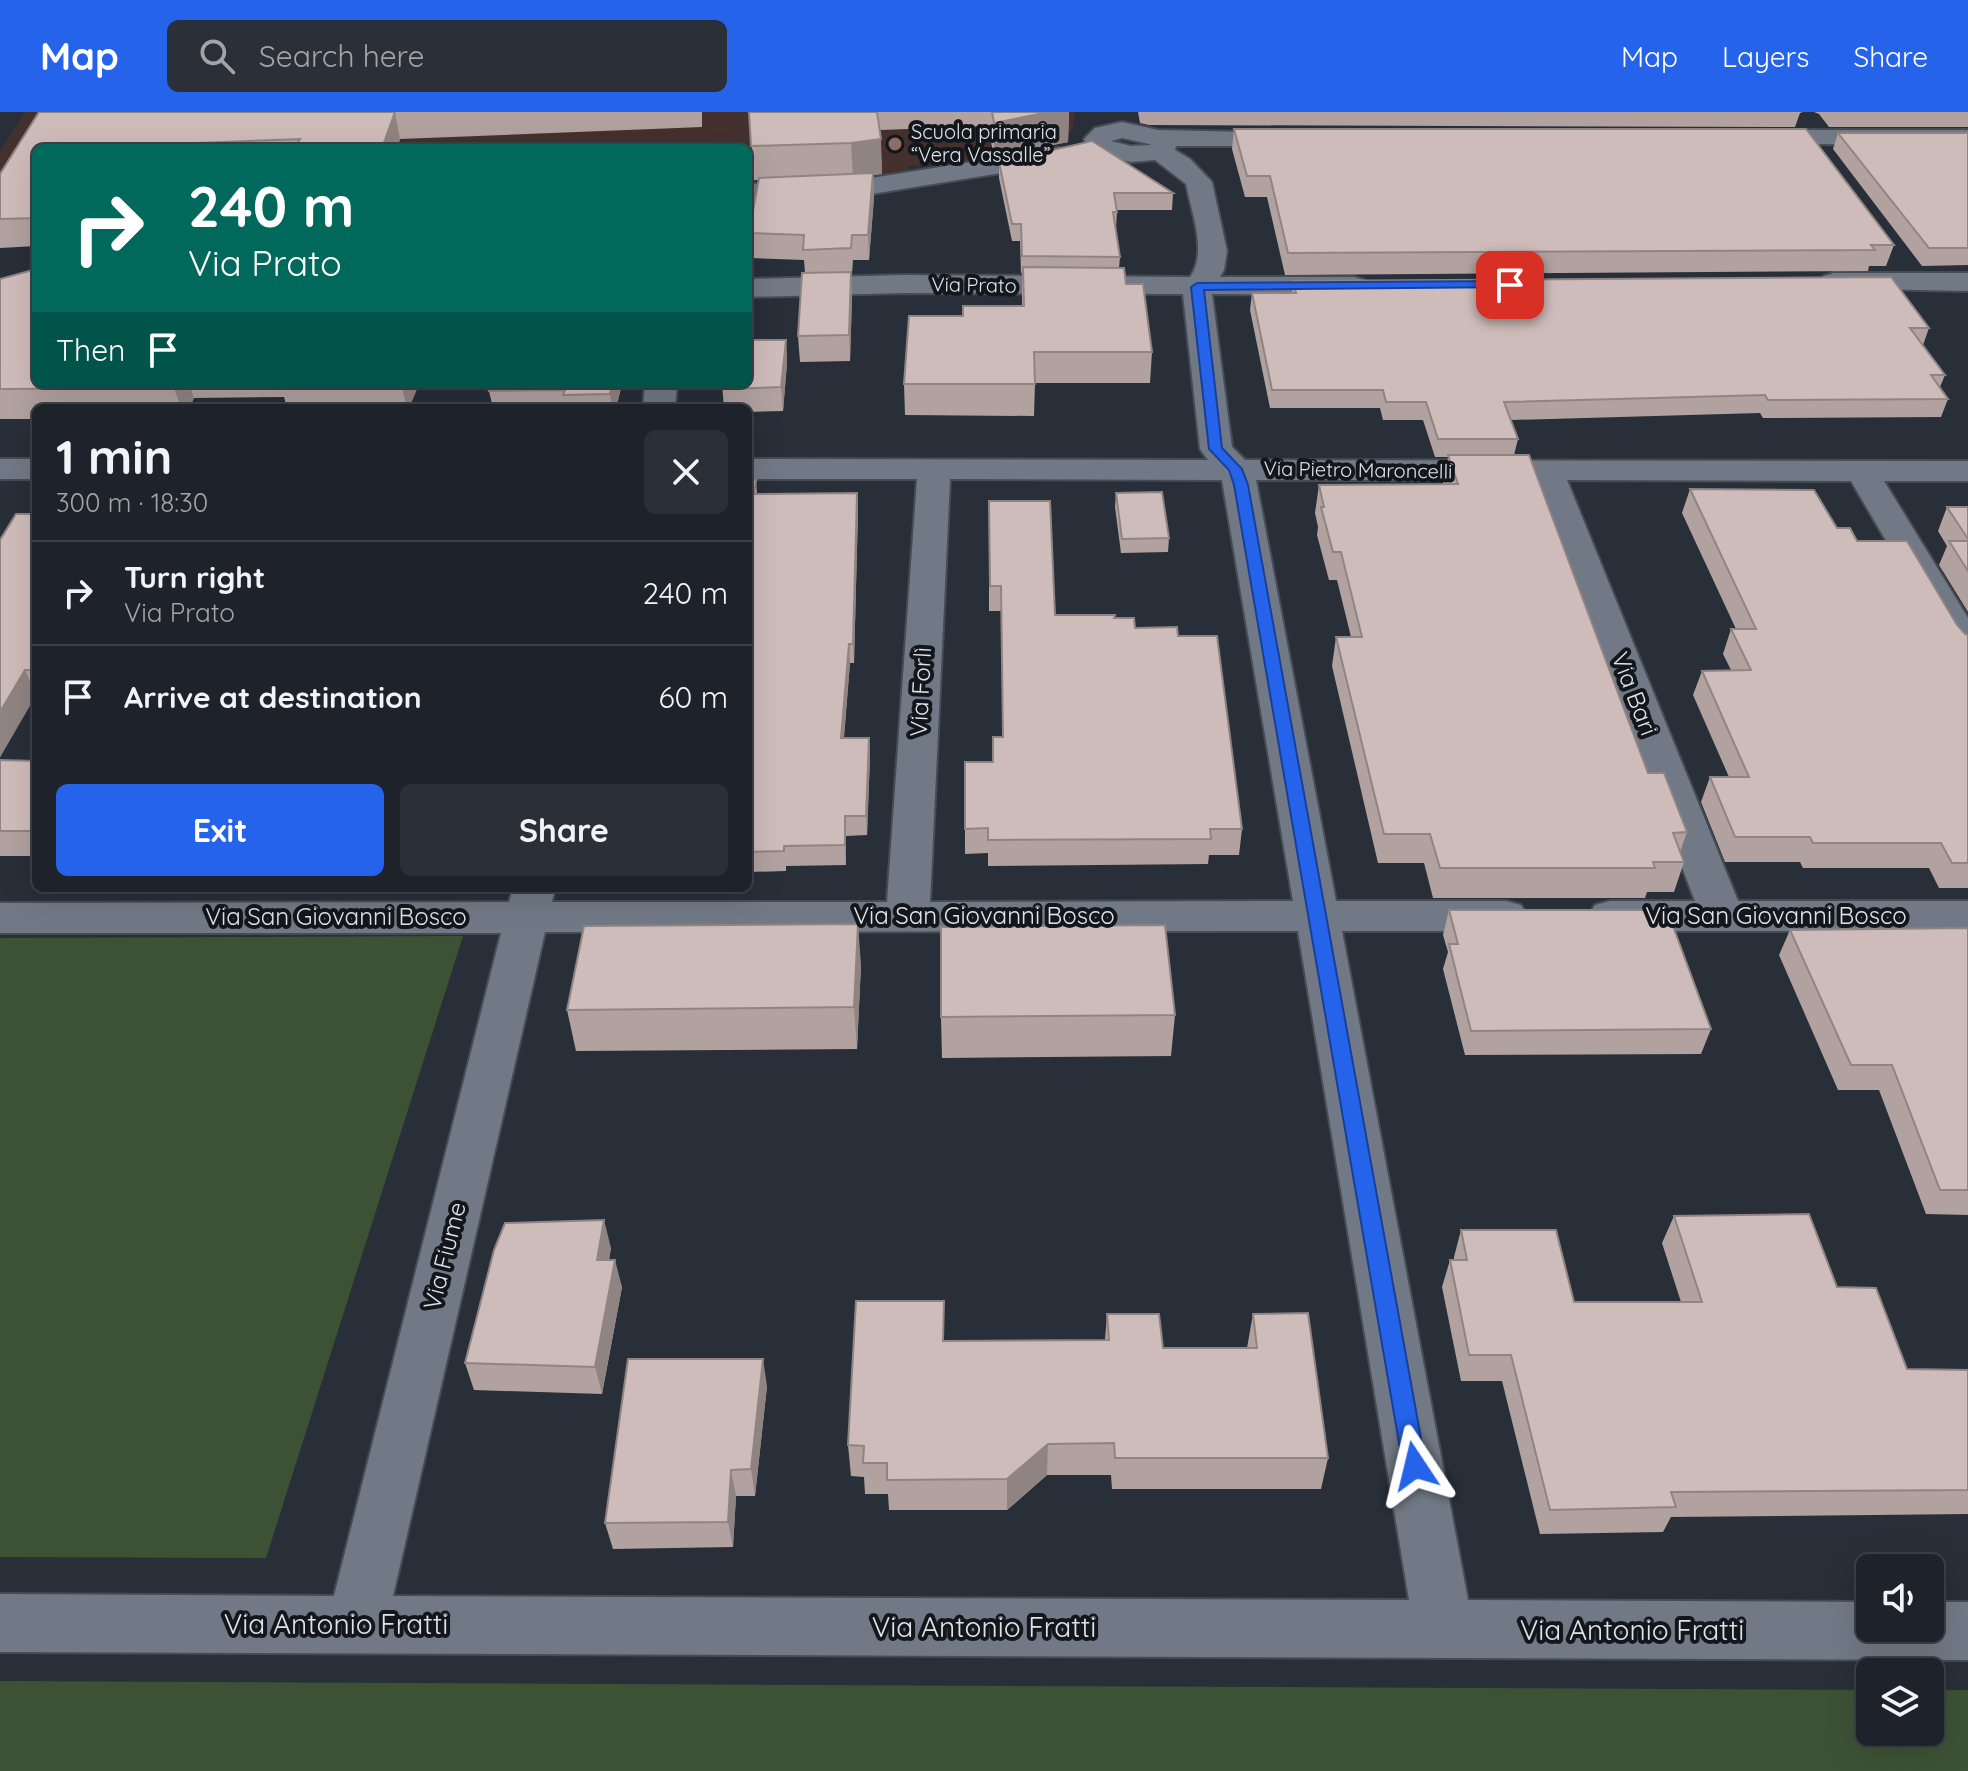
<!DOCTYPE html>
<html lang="en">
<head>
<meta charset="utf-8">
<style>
	body { margin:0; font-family:Quicksand,sans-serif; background:#2b2f37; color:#f1f3f6; height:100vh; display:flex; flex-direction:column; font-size:30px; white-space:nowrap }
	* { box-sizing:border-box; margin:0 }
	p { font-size:26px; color:#a1a4a9 }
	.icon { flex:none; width:44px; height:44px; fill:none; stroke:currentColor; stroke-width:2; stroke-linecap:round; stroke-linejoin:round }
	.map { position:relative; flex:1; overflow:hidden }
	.side { position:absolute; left:32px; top:292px; width:720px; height:488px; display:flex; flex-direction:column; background:#1e232b; border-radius:12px; box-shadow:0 8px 32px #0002,0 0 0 2px #3c4047 }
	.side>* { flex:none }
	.guide { position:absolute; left:32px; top:32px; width:720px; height:244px; border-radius:12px; box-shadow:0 8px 32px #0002,0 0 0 2px #3c4047; background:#00695c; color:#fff; overflow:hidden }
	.fabs { position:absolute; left:1856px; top:1442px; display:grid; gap:16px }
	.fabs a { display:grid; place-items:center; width:88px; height:88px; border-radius:12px; background:#1e232b; box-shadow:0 8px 32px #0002,0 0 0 2px #3c4047; font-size:40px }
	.pin { position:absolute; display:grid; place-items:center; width:68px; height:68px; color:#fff; margin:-34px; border-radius:16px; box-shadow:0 4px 12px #0006 }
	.me { position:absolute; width:88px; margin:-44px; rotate:350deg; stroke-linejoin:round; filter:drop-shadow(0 0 6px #0008) }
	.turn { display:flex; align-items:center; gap:28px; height:168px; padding:0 24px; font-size:36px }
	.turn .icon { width:104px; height:104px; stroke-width:2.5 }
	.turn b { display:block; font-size:56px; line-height:68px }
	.then { display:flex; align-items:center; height:76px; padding:0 24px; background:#0003; gap:16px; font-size:30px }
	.round { display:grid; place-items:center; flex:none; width:84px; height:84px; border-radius:12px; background:#2b2f37 }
	.head { display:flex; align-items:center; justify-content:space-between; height:136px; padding:0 24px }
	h1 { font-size:48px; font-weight:800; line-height:60px }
	.cta { display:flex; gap:16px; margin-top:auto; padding:16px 24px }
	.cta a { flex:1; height:92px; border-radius:12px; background:#2563eb; color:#fff; font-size:32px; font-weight:800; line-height:92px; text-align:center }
	.cta a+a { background:#2b2f37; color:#f1f3f6 }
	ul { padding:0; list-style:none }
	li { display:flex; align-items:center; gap:24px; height:104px; padding:0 24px; border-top:2px solid #3c4047 }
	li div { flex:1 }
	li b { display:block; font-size:30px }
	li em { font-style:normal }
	header { display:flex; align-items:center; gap:48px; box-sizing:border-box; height:112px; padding:0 40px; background:#2563eb; color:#fff }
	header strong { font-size:38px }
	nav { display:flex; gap:44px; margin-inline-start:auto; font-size:28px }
	.search { width:560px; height:72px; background:#2b2f37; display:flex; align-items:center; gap:20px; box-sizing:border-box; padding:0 28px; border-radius:12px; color:#a1a4a9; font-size:30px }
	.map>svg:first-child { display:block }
	.education { fill:#44302d }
	.green { fill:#3d5235 }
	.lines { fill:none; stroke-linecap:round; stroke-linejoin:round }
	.minor-casing { stroke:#464c54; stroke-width:4 }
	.minor { fill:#707985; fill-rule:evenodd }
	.wall { fill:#b1a2a0 }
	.shaded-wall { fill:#908482 }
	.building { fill:#cebcba; stroke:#908482; stroke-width:2 }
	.route { fill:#2563eb; stroke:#184099; stroke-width:2 }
	.education-dot { fill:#8d6e63; stroke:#13171b; stroke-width:3 }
	.labels { text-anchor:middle; stroke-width:8; stroke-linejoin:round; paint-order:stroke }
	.far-poi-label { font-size:20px; fill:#dee3e9; stroke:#13171b; text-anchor:start }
	.far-street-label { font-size:20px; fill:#dee3e9; stroke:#13171b }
	.street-label { font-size:24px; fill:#dee3e9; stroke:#13171b }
	.near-street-label { font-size:28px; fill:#dee3e9; stroke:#13171b }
</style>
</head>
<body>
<header>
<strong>Map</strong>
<div class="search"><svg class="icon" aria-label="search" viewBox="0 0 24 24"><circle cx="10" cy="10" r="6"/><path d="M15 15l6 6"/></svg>Search here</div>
<nav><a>Map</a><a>Layers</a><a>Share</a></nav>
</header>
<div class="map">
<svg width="1968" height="1659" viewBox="0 0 1968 1659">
	<rect width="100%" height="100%" fill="#282f39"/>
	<path class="education" d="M25 0H1075L1073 18 1059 28 964 51 908 54 909 63 748 70V36H36L0 86V39Z"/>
	<path class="green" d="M463 824 266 1446 0 1445V826Z
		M0 1569 1870 1578V1620H1930V1578H1968V1659H0Z"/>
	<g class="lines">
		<g class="minor-casing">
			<path id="minor" d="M1122 10 1158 18 1301 21 1305 26 1301 31 1292 34H1176L1175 38 1190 47 1212 70 1227 139 1224 158 1220 165H1354L1364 168 1369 174 1364 180 1354 183 1212 182 1232 335 1245 348 1968 349V369H1884L1968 506V547L1955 544 1949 536 1851 369 1567 368 1738 789H1968V819H1610L1595 815 1588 804 1595 793 1610 789H1695L1534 368H1256L1336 789H1506L1521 793 1528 804 1521 815 1506 819H1342L1468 1488 1870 1490V1516H1930V1490H1968V1548L0 1540V1482L334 1484 501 821H0V791L509 790 513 776H555L552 790H887L917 367H748V347L1208 348 1200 337 1183 182 902 181 748 185V167L902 163 1190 165C1208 141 1191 99 1186 72L1155 48 1131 50 1105 44 1090 38 1084 27 1095 16ZM1122 26 1149 32 1151 33 1131 34 1111 29ZM950 367 1222 368 1293 789 930 790ZM1298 819 1409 1488 393 1484 545 820Z
				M1753 18H1968V34L1744 31 1740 26 1744 21Z
				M1059 36 1068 38 1072 44 1068 50 853 85 748 88V72L853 69Z
				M1834 161H1968V179L1824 176 1820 170 1824 164Z
				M645 272H677L675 296H643Z
				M0 347H36V367H0Z"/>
		</g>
		<use href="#minor" class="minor"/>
	</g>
	<path class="wall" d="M39 0H702V15L400 27 397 36H36V134L0 136V62Z
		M749 0H1069L1068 30 994 45 988 14 880 18 882 62 873 63 874 85 869 148H853L852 161H851L852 185 850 249 800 250 798 224 805 161 804 148 751 146 749 121 759 68H754Z
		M1138 0H1803L1800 1 1795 15 1149 13 1140 11Z
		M1814 0H1968V15H1829L1819 2Z
		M1234 17 1894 133 1886 154H1869L1868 159 1285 163 1267 85H1245L1232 37Z
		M1838 21H1968V153L1922 154 1833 37Z
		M999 50 1173 81 1172 98H1117L1116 117 1120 145 1119 156 1152 240 1150 271H1035L1034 304 905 303 904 272 963 204 1022 194V161H1021L1020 129H1012L999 66Z
		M0 167 36 272H419L409 296H287L284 285 194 286 189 296H36V307H0Z
		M1293 169 1929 216 1923 233 1945 263 1940 275 1948 287 1941 305 1763 306 1760 301 1511 308 1518 327 1514 343 1648 661 1687 720 1680 740 1684 750 1674 780H1647L1645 786H1433L1424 751H1378L1332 554 1336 525H1351L1337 468H1329L1317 423 1318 415 1315 401 1319 373 1443 372 1448 345H1435L1423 308H1383L1380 296H1270L1250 198 1252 181H1292Z
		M786 228 787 251 783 299 748 300V296H724L722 272Z
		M492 272H622L616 296H493L489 279Z
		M756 368 757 382 857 381 858 399 854 551H850L844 626H869L870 645 867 723 846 724V753L786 754V759L748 760V369Z
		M1690 377 1837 416 1857 429 1957 513 1965 522 1968 523V776H1939L1929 756H1803L1800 750H1725L1701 690 1710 665H1729L1693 583 1702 559 1731 558 1723 542 1731 517H1736L1682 401Z
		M1116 381 1169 426 1168 440 1121 441 1115 395Z
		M989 389 1055 503 1115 506 1135 516 1178 524 1242 717 1239 743H1209L1208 752 988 754V741L965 742V650H993L1003 625 1001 499H989Z
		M1947 395H1968V500L1939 453 1947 434 1938 419Z
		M36 402V583L0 645V428Z
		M0 648 36 649V744H0Z
		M1449 798 1711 917 1701 942 1465 943 1443 857 1448 840 1443 823Z
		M1968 817V1103L1926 1102 1879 978H1838L1779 843 1790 818Z
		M861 853 857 937 576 939 567 898Z
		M1175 903 1171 944 942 946 941 905Z
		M1674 1104 1837 1175 1907 1257 1968 1258V1402L1671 1405 1663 1420 1540 1422 1502 1269H1461L1442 1175 1450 1148H1454V1145L1461 1118 1574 1190H1681L1662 1131Z
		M611 1136 609 1148 622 1175 602 1282 474 1278 465 1251Z
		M1107 1202 1163 1236H1247L1253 1202 1328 1346 1321 1377H1112L1111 1363H1047L1007 1398H889L888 1382H865L864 1365 851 1364 848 1333 1105 1228Z
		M767 1274 755 1384H736L733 1435 613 1437 605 1411Z"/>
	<path class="shaded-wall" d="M395 0 400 27 397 36H382Z
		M1049 0H1069L1068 30 994 45V11Z
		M881 27 882 62 873 63 874 85 869 148 868 123 853 66 851 31Z
		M851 160 852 185 850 249 849 223Z
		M786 228 787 251 783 299 781 275Z
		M177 272H189L194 286 189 296H181L174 276Z
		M401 272H419L409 296H407Z
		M612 272H622L616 296H612L610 282Z
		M857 381 858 399 854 551 853 532Z
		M849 532 850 551 842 646 841 626Z
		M25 558 36 583 0 645V600Z
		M869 626 870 645 867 723 866 704Z
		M845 704 846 724V753L845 733Z
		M858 812 861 853 857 937 854 895Z
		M604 1108 611 1136 604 1176 597 1148Z
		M615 1148 622 1175 602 1282 595 1255Z
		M763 1247 767 1274 755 1384 751 1357Z
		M1048 1332 1047 1363 1007 1398V1367Z
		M731 1358 736 1384 733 1435 728 1410Z"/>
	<path class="building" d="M39 0H395L382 36H295L300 27 171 32 169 36H36V106L0 107V62Z
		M749 0H877L881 27 851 31 751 34Z
		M992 0H1049L994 11Z
		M1234 17H1806L1894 133H1871L1875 138 1288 141 1270 64H1247Z
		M1838 21H1968V136H1929Z
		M1092 29 1173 81H1114L1117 100H1113L1120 145 1022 144 1021 112H1012L999 50Z
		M873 61 868 123H852L851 136 803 138 804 123 749 121 759 66Z
		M1023 155 1124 156 1126 172H1143L1152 240H1034L1035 272H904L909 204H963V194H1024Z
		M36 157V272H177L174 276 0 277V167Z
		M851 160 849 223 798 224 802 161Z
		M1891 165 1929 216H1910L1945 263H1931L1948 287 1768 288 1765 283 1504 290 1518 327H1438L1426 290H1386L1383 278H1272L1252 181H1296L1293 169Z
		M748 228H786L781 275 728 277V272H721H748Z
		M492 272H612L610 282 563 283 565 278 489 279Z
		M1448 343H1529L1648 661H1664L1687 720 1673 721 1684 750H1653L1655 756H1440L1430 722H1384L1336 525H1362L1341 440H1333L1321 395H1324L1319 373 1458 372Z
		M756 368 754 382 857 381 853 532H849L841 626H869L866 704H845V733L784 734V739L748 740V369Z
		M1690 377 1814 378 1837 416H1850L1857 429H1907L1957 513 1965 522 1968 523V751H1952L1941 731H1813L1810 725H1735L1710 665H1749L1702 559 1751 558 1731 517H1756Z
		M1162 380 1169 426 1122 427 1116 381Z
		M989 389H1050L1055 503H1115L1114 506H1134L1135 516 1177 515 1178 524H1217L1242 717H1210L1211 727 988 728V716L965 717V650H993V625H1003L1001 474H990Z
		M1947 395H1968V427Z
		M16 402H36V558H25L0 600V428Z
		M1949 429H1968V459Z
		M0 648 36 649V719H0Z
		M1449 798H1667L1711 917 1471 919 1449 832H1458Z
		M858 812 854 895 567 898 584 814Z
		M1165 813 1175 903 941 905V815Z
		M1968 816V1078H1940L1892 953H1851L1790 818Z
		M1809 1102 1837 1175 1876 1176 1907 1257 1968 1258V1378L1671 1380 1676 1395 1550 1398 1511 1243H1469L1450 1148H1467L1461 1118H1556L1574 1190H1702L1674 1104Z
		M604 1108 597 1148H615L595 1255 465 1251 494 1138 505 1111Z
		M856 1189H944L943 1229 1109 1228 1107 1202H1159L1163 1236H1257L1253 1202 1308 1201 1328 1346H1115L1114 1331 1048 1332 1007 1367 887 1368V1351H863L864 1334 848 1333Z
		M628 1247H763L751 1357 731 1358 728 1410 605 1411Z"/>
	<path class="route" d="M1510 169 1515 170V175L1204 178 1222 336 1242 357 1248 373 1426 1354 1423 1361 1415 1364 1406 1361 1403 1354 1234 373 1229 358 1209 337 1191 175 1197 171Z"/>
	<circle class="education-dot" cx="895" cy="32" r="8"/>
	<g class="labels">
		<g class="far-poi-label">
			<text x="911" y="27">Scuola primaria<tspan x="911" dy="23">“Vera Vassalle”</tspan></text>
		</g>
		<g class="far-street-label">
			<text transform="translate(974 173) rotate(1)" y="7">Via Prato</text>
			<text transform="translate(1358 358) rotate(1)" y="7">Via Pietro Maroncelli</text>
		</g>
		<g class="street-label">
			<text transform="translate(921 580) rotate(-87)" y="8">Via Forlì</text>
			<text transform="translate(1634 582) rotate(69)" y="8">Via Bari</text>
			<text x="984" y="812">Via San Giovanni Bosco</text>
			<text x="1776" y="812">Via San Giovanni Bosco</text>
			<text x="336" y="813">Via San Giovanni Bosco</text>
			<text transform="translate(445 1144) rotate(-76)" y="8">Via Fiume</text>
		</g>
		<g class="near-street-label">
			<text x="336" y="1522">Via Antonio Fratti</text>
			<text x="984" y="1525">Via Antonio Fratti</text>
			<text x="1632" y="1528">Via Antonio Fratti</text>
		</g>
	</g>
</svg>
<div class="fabs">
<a><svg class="icon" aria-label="sound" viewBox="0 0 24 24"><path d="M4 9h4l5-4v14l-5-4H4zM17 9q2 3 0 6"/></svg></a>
<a><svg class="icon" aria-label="layers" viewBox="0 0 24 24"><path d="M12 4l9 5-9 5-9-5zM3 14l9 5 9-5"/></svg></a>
</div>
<div class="pin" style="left:1510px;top:173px;background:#d93025"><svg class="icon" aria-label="arrive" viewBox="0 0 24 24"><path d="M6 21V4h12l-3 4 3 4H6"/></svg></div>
<svg class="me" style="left:1415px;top:1354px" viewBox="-20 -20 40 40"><path d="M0-17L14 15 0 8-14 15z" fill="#2563eb" stroke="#fff" stroke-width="4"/></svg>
<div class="guide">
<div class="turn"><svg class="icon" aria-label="right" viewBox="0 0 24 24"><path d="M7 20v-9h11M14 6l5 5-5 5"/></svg><div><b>240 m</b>Via Prato</div></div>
<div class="then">Then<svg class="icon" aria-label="arrive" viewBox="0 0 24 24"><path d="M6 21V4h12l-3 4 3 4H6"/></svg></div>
</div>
<section class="side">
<div class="head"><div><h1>1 min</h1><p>300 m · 18:30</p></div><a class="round"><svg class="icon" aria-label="close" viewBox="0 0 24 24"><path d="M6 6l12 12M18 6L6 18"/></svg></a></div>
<ul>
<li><svg class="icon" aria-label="right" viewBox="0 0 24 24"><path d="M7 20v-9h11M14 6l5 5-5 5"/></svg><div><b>Turn right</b><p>Via Prato</p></div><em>240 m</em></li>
<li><svg class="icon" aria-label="arrive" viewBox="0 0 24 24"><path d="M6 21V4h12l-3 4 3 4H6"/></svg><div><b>Arrive at destination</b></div><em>60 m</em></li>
</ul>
<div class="cta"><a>Exit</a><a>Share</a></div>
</section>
</div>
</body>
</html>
